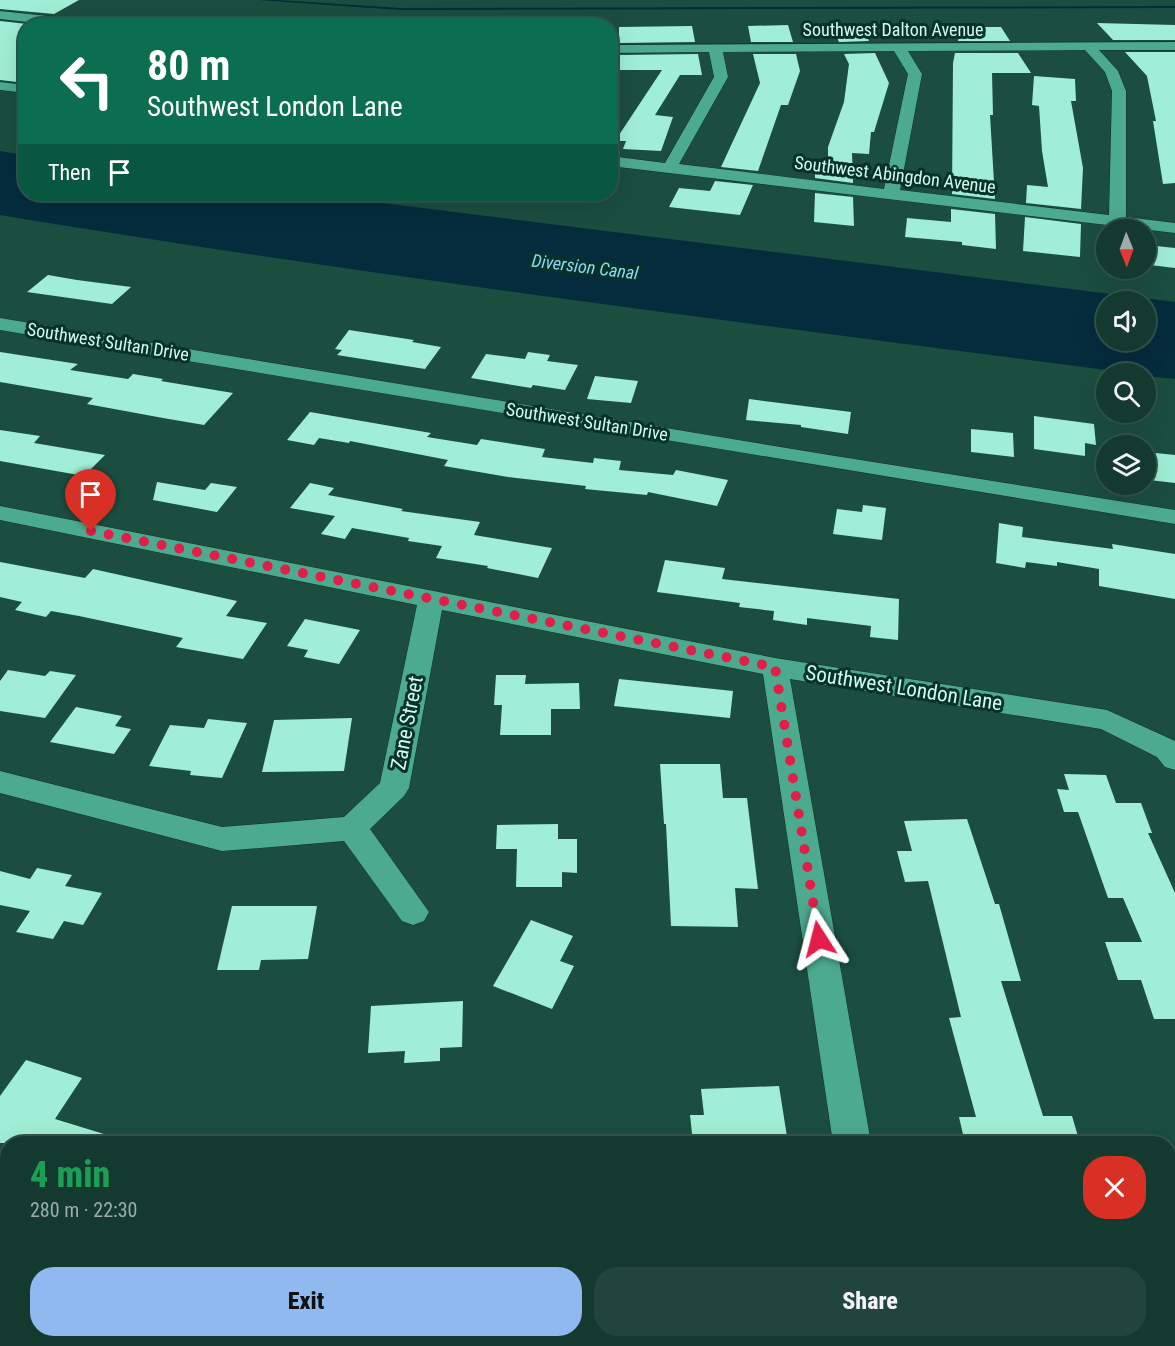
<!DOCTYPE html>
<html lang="en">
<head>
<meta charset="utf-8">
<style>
	body { margin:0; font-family:"Roboto Condensed",sans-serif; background:#21453b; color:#f1f3f6; height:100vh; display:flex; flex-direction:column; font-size:22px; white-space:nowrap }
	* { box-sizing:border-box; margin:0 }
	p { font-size:20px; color:#9dadaa }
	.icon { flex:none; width:33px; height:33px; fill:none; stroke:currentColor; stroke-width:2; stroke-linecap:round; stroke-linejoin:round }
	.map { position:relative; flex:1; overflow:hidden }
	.panel { position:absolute; left:0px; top:1136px; width:1176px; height:212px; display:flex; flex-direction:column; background:#143a2f; border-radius:24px 24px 0 0; box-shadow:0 6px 24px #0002,0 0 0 2px #33544b }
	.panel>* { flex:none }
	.hud { position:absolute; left:18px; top:18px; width:600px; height:183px; border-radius:24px; box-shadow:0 6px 24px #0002,0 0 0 2px #33544b; background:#0b6e4f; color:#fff; overflow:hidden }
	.needle { width:39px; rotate:179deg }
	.buttons { position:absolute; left:1096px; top:219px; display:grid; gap:12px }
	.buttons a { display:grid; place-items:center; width:60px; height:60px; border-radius:50%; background:#143a2f; box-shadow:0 6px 24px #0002,0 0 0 2px #33544b; font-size:30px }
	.pin { position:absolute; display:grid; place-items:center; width:51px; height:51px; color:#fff; margin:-62px -26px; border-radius:50% 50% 50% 0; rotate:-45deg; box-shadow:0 0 6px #0007 }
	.pin .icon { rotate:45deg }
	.me { position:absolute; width:66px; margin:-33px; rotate:351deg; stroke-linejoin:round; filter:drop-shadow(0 0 4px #0008) }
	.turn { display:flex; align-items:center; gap:21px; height:126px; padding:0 30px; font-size:27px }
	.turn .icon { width:78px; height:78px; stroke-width:2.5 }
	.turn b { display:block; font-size:42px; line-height:51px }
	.then { display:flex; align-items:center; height:57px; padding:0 30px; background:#0003; gap:12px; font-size:22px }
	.round { display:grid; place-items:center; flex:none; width:63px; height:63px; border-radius:24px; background:#21453b }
	.overview { display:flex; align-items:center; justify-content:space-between; height:102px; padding:0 30px }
	h1 { font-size:36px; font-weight:800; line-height:45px; color:#1e9e55 }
	.action { display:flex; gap:12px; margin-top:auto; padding:12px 30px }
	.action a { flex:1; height:69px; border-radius:24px; background:#90b9f0; color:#111; font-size:24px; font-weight:800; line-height:69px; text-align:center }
	.action a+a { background:#21453b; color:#f1f3f6 }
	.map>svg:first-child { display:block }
	.water { fill:#052c3d; fill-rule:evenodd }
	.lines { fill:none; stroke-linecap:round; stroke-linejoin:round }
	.stream { fill:#052c3d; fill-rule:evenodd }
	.building { fill:#a0eed5 }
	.minor-casing { stroke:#123027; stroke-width:1 }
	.minor { fill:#4caa8f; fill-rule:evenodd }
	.route { stroke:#e11d48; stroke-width:10; stroke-dasharray:0 18 }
	.labels { text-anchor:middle; stroke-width:6; stroke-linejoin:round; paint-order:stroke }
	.far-street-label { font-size:18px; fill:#d0fcec; stroke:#073227 }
	.far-water-label { font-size:18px; font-style:italic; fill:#8bd7fd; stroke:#073227 }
	.street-label { font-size:21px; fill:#d0fcec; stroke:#073227 }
</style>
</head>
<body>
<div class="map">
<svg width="1175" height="1346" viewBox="0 0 1175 1346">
	<rect width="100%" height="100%" fill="#1b4e3f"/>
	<path class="water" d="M0 151 25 155 26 194H311L1175 302V379L1146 376V374L1130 373C753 324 375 277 0 215ZM1107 302H1146V340H1107Z"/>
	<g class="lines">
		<path class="stream" d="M258 0H276L400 8 1175 6V8L400 10Z"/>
	</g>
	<path class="building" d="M0 0H79L54 14 0 9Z
		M0 21 36 25 26 26V83L0 80Z
		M1097 23 1175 25V40H1113Z
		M788 25 793 42H751L748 26Z
		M861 25 869 41 839 42 832 26Z
		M692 26 695 42 619 43V27Z
		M961 27H1001L1010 41H958Z
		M1125 52H1175V183L1163 184 1153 121H1156L1147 76Z
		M875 53 889 83 874 132H871L869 154 852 153 853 183 815 178V165H823V161H828V147L844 102 849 64 844 54Z
		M955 53H1018L1031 73H992L993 115H990L995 199 952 194 953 63Z
		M698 54 702 75H680L655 115 673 117 661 151 623 149 626 141H615L662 70H620V55Z
		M753 54H796L800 71 788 105H781L758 171 721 167 760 83Z
		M1034 76 1075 79 1076 101H1071L1083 168 1081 209 1026 203 1027 185 1048 187 1042 151 1039 106 1032 105Z
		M715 181 753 185 740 215 669 207 679 188 710 191Z
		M815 193 853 197 854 226 814 222Z
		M951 209 995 214 996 249 962 245V242L905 237 907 218 951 222Z
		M1025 217 1081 224 1080 257 1023 251Z
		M1147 245 1175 248V268L1150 265Z
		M48 275 77 280 131 287 112 304 27 292Z
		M349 330 414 340 412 342 441 347 425 369 337 355 342 350 335 349Z
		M0 352 78 364 70 370 128 379 133 374 163 379 161 381 233 393 204 425 163 418 87 404 93 398 0 382Z
		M528 352 550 355 547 361 578 365 565 390 533 385 531 388 471 378 486 354 525 359Z
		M595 376 638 381 631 403 587 399Z
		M749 399 851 412 848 434 801 427V425L746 420Z
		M310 412 431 433 427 437 477 445 481 439 545 449 542 457 593 463 594 458 621 461 619 470 673 475 676 470 728 480 717 506 648 492 647 495 585 489 586 486 508 477 444 466 448 460 350 441 349 443 319 438 314 445 287 440Z
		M1034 416 1094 424 1096 445 1085 443V456L1034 449Z
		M971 429 1013 433 1014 457 971 452Z
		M0 430 40 436 34 443 105 455 84 476 0 461Z
		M1146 452 1175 455V483L1149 480Z
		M157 482 205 490 211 483 237 487 217 512 153 500Z
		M310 483 334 488 328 495 403 509 401 511 480 522 474 535 552 548 538 578 487 568 488 566 436 558 442 546 408 541 409 538 352 528 345 539 321 534 335 516 290 508Z
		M863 505 886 508 882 540 833 534 837 509 862 512Z
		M999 523 1023 527 1022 537 1113 549 1112 544 1175 554V599L1099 586V569L1057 562V566L1026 562 1025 568 996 563Z
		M665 560 725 568 722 579 899 599 898 640 870 637 871 626 807 618V625L773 620 774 611 739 607 740 603 657 592Z
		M0 562 85 578 93 569 237 601 226 616 267 623 243 659 176 647 183 638 79 616 51 611 46 617 15 610 22 602 0 597Z
		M305 619 360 630 339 664 304 657 308 650 287 646Z
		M8 670 45 676 50 671 76 675 45 718 0 711V681Z
		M496 675H526L525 684 579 683 580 709H551V735H500L502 705H494Z
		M619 679 733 691 730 718 614 706Z
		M76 707 122 716 115 726 131 729 114 754 50 742Z
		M352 718 344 771 262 772 274 720Z
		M208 719 247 723 222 778 190 775 191 771 149 766 170 725 204 728Z
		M660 764H720L723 798H747L758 889 735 888 738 927 671 926 666 824H664Z
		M1064 774 1106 775 1116 803H1141L1152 833H1148L1175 893V1019H1154L1141 980H1118L1105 942H1142L1123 898H1108L1078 812H1064L1057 789 1069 790Z
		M967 819 995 904H999L1021 981H1001L1043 1116H1072L1080 1143H965L959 1117H976L949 1018 961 1017 928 881 905 882 897 851H912L904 821Z
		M558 824V839H577V873L562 872V887H516L517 849H496L497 825Z
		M37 868 72 875 65 886 102 893 83 925 64 921 53 939 16 932 30 911 0 905V871L30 879Z
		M232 906H317L308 959 261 960 259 970H217Z
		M531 920 573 936 560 961 574 966 552 1009 493 986Z
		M463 1001 462 1047 440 1048V1061L404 1063 405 1051 368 1053 371 1006Z
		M26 1060 82 1078 55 1119 117 1138 116 1143H0V1096Z
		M779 1086 788 1143H693L690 1115H704L701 1089Z"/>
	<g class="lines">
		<g class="minor-casing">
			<path id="minor" d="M0 11 105 22 111 26H64L0 19Z
				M1175 42V50H1099L1118 71 1126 91V217L1175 223V233L610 166V156L665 163 714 77 709 52 610 53V45ZM1085 50 1105 72 1112 91 1109 215 900 190 922 74 908 51ZM894 51 908 74 884 189 679 164 728 77 723 52Z
				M0 82 26 85V93L0 90Z
				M0 318 829 455 1175 510V524L0 330Z
				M0 506 775 658 1107 710 1175 741V770L1165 767 1157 757 1101 729 790 679 871 1143H833L763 674 442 610 409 788 404 796 370 829 429 912 424 921 413 925 402 921 344 841 222 851 0 793V771L222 827 344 817 380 783 417 605 0 520Z
				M0 1275 8 1277V1318L0 1315Z
				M90 1340H146L149 1346H93Z
				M862 1340H904L905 1346H863Z"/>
		</g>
		<use href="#minor" class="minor"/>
	</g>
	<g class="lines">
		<path class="route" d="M91 531 775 667 819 939"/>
	</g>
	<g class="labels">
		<g class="far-street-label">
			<text x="893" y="36">Southwest Dalton Avenue</text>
			<text transform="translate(895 175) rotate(7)" y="6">Southwest Abingdon Avenue</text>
			<text transform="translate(108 342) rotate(9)" y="6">Southwest Sultan Drive</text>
			<text transform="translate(587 422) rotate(9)" y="6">Southwest Sultan Drive</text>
		</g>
		<g class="far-water-label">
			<text transform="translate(585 267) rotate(7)" y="6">Diversion Canal</text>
		</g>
		<g class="street-label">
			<text transform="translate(904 688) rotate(9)" y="7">Southwest London Lane</text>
			<text transform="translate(407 723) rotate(-79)" y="7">Zane Street</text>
		</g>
	</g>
</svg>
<div class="buttons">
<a><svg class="needle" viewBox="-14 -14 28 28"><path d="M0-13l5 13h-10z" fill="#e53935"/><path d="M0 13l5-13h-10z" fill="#9dadaa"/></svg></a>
<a><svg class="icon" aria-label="sound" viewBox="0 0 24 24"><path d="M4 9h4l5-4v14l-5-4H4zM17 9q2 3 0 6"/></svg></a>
<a><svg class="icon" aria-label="search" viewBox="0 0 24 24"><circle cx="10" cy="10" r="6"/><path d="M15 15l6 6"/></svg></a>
<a><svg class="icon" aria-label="layers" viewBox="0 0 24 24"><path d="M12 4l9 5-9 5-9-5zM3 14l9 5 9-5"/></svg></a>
</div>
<div class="pin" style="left:91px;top:531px;background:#d93025"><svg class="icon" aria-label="arrive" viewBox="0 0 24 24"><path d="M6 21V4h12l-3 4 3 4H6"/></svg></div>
<svg class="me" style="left:819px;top:939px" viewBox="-20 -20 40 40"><path d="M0-17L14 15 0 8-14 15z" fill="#e11d48" stroke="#fff" stroke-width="4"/></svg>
<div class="hud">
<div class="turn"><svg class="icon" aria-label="left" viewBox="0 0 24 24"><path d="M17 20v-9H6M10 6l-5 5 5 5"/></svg><div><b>80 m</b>Southwest London Lane</div></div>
<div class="then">Then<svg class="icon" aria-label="arrive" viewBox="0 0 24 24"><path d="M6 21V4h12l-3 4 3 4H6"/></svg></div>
</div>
<section class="panel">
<div class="overview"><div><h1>4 min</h1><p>280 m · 22:30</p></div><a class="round" style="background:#d93025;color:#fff"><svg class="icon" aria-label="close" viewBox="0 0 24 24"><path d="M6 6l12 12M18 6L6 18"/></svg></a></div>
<div class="action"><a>Exit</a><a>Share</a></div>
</section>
</div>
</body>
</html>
